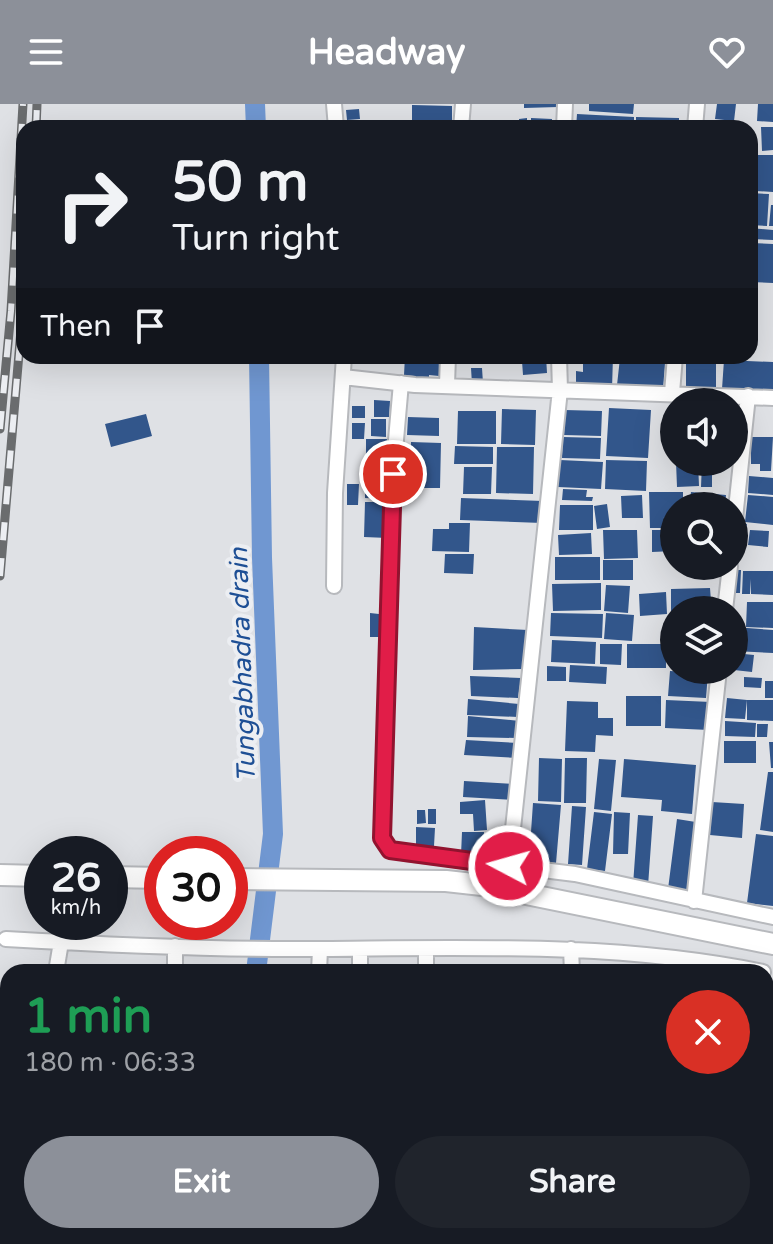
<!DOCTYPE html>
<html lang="en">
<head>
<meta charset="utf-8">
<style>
	body { margin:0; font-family:"Varela Round",sans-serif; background:#20242c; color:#f1f3f6; height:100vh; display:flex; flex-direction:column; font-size:30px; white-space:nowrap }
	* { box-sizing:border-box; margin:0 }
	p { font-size:26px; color:#9ea1a6 }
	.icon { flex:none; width:44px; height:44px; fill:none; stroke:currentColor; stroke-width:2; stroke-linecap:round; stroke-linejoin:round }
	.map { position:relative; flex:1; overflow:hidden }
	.panel { position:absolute; left:0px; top:860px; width:774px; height:280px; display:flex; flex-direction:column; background:#171b24; border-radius:24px 24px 0 0; box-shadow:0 8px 32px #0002 }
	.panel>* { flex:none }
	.guide { position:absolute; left:16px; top:16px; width:742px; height:244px; border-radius:24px; box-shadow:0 8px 32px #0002; background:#171b24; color:#f1f3f6; overflow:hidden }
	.buttons { position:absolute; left:660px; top:284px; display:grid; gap:16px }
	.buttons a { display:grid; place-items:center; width:88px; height:88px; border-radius:50%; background:#171b24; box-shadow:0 8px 32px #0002; font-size:40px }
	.speed { position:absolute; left:24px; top:732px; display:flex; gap:16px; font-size:40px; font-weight:700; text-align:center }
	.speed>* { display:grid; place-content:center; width:104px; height:104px; border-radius:50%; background:#171b24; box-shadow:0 8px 32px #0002; line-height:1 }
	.speed small { font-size:20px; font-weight:400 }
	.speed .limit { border:12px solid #d22; background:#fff; color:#111 }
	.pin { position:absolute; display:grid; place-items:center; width:68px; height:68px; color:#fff; margin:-34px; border:4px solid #fff; border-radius:50%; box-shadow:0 2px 8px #0007 }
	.me { position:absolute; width:88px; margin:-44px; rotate:276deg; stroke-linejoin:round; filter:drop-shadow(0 0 6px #0008) }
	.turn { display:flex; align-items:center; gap:28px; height:168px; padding:0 24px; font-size:36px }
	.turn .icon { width:104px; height:104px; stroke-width:2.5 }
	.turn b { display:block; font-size:56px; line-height:68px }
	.then { display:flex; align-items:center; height:76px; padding:0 24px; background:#0003; gap:16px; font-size:30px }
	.round { display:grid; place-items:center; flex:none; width:84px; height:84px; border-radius:42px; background:#20242c }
	.overview { display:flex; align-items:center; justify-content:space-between; height:136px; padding:0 24px }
	h1 { font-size:48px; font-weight:700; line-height:60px; color:#1e9e55 }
	.cta { display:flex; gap:16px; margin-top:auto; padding:16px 24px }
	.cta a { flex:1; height:92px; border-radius:48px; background:#8c9099; color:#fff; font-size:32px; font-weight:700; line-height:92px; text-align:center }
	.cta a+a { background:#20242c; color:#f1f3f6 }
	header { display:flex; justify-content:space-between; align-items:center; height:104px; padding:0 24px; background:#8c9099; color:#fff; font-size:36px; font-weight:700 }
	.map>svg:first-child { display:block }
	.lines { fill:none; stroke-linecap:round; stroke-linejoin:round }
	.canal { stroke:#7097d1; stroke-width:20 }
	.building { fill:#32568b }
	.street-casing { stroke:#b7b9bd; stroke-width:18 }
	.secondary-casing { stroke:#b7b9bd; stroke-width:24 }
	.street { stroke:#fff; stroke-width:14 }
	.secondary { stroke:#fff; stroke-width:20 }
	.rail-casing { stroke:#6a6c6e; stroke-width:9 }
	.rail { stroke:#eceef2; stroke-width:6; stroke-dasharray:18; stroke-linecap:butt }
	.route-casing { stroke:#92132f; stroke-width:20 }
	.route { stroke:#e11d48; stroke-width:14 }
	.labels { text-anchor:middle; stroke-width:8; stroke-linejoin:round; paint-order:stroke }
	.water-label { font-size:26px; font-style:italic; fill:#1e4f95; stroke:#eceef2 }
</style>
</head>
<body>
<header><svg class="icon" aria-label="menu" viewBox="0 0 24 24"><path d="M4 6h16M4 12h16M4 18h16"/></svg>Headway<svg class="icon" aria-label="heart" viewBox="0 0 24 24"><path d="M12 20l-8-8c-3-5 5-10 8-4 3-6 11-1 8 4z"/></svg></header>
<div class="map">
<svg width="773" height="1140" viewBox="0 0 773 1140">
	<rect width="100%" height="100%" fill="#dfe1e5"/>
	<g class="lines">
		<path class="canal" d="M255 0 256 24
			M256 868 273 730 262 454 259 252
			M236 1140 237 1132"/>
	</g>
	<path class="building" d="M524 0H558V3L524 4Z
		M589 0H634L633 10 589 7Z
		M717 0H736L734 17 715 15Z
		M758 0H773V18L757 17Z
		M412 1 452 2V24H412Z
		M359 5 360 15 347 16 346 6Z
		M577 10 634 13V24H576Z
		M636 13 679 14V24H636Z
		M527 14V24H519V15Z
		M531 14 552 15V24H531Z
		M761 23H773V46L762 47Z
		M757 51H773V88L756 87Z
		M750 89 769 90 767 122 750 121Z
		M771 101H773V122H769Z
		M750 124 773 126V136L750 135Z
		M750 139 773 140V179L750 178Z
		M405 252H440L439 272 429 271V277L415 276V272L404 271Z
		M475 252H505L504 260 474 259Z
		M533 252H546L547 269 523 271 522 257 533 256Z
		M583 252H613L612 285 576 284V267L583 268Z
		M620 254 665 259 663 285 617 281Z
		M724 256 773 258V288L722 285Z
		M686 257H716V287H686Z
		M471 264H482L483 279 472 280Z
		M374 296 390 297 389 313H374Z
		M669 301H674V344H666Z
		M352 302H365V314H352Z
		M609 304 651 306 648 354 606 352Z
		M502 305 536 306 535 341 501 340Z
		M565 306 602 307 601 332 564 331Z
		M458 307H496V340H457Z
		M146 310 152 332 111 343 105 320Z
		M408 313 439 314V332L407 331Z
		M371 315H386V333L371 332Z
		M352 319H365L364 335H352Z
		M563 333 601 334 600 355 562 354Z
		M751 333H773L771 367H760V360H751Z
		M366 335H387L386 353H366Z
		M411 338 441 339 440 384H410Z
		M455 342 493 343V360H454Z
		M497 343H534L533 390 496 389Z
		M367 356H388L387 380H366Z
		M560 356 603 358 601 385 558 383Z
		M606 356 647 357 646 387 605 385Z
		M676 358H698L699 382 677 383Z
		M702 358H712V383H701Z
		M464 363H492L491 390H463Z
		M749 372 773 374V391L748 389Z
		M347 380H359L358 401H347Z
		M365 385 389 386V395L365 394Z
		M563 385 587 386 586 393H593L592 397 562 396Z
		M649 388H683V402H674V413H663L674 414V424H650Z
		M691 388 726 391 725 402H689Z
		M642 391 643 414H622L621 392Z
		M748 391 773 393V421L745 418Z
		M461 394 543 397 542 419 460 416Z
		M365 398H389L388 434 364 433Z
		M607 400 610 423 597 425 594 402Z
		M560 401H593V426H559Z
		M737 418 747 420 743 439 734 438Z
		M449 419H470L469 448 432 447 433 425H449Z
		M603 426H637L638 454 604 455Z
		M652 426H674V447L652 448Z
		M750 426 769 427 768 443 748 441Z
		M591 429 592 450 559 451 558 431Z
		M445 450H474L473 470 444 469Z
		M555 453H600V476H555Z
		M603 456H633V476H603Z
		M730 466H741L740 489H728Z
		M743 467H773V491L751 490V475L750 490H742Z
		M601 479V506L553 507 552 480Z
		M606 481 630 482 628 509 604 507Z
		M710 484 711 497 718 496V506L671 507V485Z
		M666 488 667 510 640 512 639 490Z
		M747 498H773V524L746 523Z
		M370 509 379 510V533H370Z
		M551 509 603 510 602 534 550 532Z
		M606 509 634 511 632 537 604 535Z
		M669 517H674V539L667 538Z
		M474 523 528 526 524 565 473 566Z
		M734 523 773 526V549L734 547Z
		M552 536 596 538 595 560 551 558Z
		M600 540H622L621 561 600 560Z
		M627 540H666V564H627Z
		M734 549 754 551 752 568 734 566Z
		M570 561 607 563 606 580 569 578Z
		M547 562 566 563V577H547Z
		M670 567 708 569 706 594 668 592Z
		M470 572 521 574 518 594 471 592Z
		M744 573 762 574 761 584 744 583Z
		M765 577H773V594H765Z
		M626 592H661V622H626Z
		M727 594 747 596 745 615 725 614Z
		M468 595 519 600 518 613 467 611Z
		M666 596 711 598 709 626 665 624Z
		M747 596H773V617L747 616Z
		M567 597 598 598V614H613V632L596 631 595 648 565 647Z
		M468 612 520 617 516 634 467 633Z
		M725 617 756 619 755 633 725 632Z
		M757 620H768L767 633H757Z
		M466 636 519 639 518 654 464 651Z
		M724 637H756V659H724Z
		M769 638H773V664H771Z
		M539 654 562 655 561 698 538 697Z
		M565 654H587L586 699H564Z
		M599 655 616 656 611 707 594 705Z
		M624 655 696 661 692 710 661 707 662 696 621 693Z
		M768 668H773V728L760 726Z
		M464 677 513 680V696L463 693Z
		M485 696 487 726 474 727 473 710H460V698Z
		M712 698 744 700 742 734 710 731Z
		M533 699 561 701 556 759 529 757Z
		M572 702 586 703 582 761 568 760Z
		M428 705H436V720H428Z
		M417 706H425L426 719 417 720Z
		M594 708 612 710 605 767 587 765Z
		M614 708 630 709 628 750H613Z
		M638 711 653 712 648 782 633 781Z
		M677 715 702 719 692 788 668 785Z
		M416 723 435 724 434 742H416Z
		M462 728H484L483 752 461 751Z
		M756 730 773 732V802L747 799Z
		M766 911 773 912V947L766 946Z
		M766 1013 773 1014 771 1058H766Z
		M318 1132H332L333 1135 319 1137Z
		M377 1132H424V1139L377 1140Z
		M279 1135 299 1137 298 1140H279Z"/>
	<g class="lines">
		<g class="street-casing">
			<path id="street" d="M334 0 336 24
				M461 24 463 0
				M564 24 565 0
				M695 24 697 0
				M343 273 415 281 773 294
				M401 279 393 370 382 734C386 746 393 746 405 749L575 770 773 813
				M447 281 448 252
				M672 289 675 252
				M734 424 748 292
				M334 482 335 389 344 252
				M725 506 730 462
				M509 762 560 286 559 252
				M694 797 719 566
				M6 835C109 841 212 846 315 845 465 844 616 838 763 868
				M360 845V868
				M426 845V868
				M571 845 572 868
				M56 868 61 838
				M175 868V842
				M319 868 320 845
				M766 989H773
				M428 1132V1140
				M574 1132V1140
				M9 1140 10 1132
				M32 1140 33 1132
				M160 1140 161 1132
				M302 1140 303 1132
				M361 1140V1132"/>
		</g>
		<g class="secondary-casing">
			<path id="secondary" d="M0 771 42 772
				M110 773 162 774
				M230 775 446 777 482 781 773 840"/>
		</g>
		<use href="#street" class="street"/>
		<use href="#secondary" class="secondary"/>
		<g class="rail-casing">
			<path id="rail" d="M36 24 37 0
				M0 325 11 207 23 0
				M0 472 21 226"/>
		</g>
		<use href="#rail" class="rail"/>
	</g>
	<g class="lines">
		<g class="route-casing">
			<path id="route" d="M393 370 382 734 390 746 509 762"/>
		</g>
		<use href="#route" class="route"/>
	</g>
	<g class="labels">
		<g class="water-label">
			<text transform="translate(242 561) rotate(-92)" y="9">Tungabhadra drain</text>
		</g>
	</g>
</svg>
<div class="buttons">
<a><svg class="icon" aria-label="sound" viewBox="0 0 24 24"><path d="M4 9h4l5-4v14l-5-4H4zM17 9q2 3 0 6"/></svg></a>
<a><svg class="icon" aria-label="search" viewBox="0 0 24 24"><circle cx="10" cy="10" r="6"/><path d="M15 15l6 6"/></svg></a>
<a><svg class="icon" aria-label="layers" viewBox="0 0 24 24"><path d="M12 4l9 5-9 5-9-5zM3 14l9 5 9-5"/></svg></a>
</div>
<div class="speed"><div>26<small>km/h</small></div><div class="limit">30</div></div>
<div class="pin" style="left:393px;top:370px;background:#d93025"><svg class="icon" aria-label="arrive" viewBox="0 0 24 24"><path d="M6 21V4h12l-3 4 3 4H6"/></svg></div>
<svg class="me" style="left:509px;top:762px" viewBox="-20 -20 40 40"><circle r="17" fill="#e11d48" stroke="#fff" stroke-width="3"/><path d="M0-11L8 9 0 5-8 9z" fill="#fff"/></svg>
<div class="guide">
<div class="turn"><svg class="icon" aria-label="right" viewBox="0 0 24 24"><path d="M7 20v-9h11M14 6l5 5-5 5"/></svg><div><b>50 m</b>Turn right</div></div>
<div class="then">Then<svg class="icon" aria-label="arrive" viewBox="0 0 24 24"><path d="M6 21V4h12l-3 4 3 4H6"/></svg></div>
</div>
<section class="panel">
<div class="overview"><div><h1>1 min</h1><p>180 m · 06:33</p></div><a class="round" style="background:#d93025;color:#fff"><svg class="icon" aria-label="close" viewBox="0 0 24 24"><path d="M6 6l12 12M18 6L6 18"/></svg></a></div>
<div class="cta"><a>Exit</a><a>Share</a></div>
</section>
</div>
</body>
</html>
